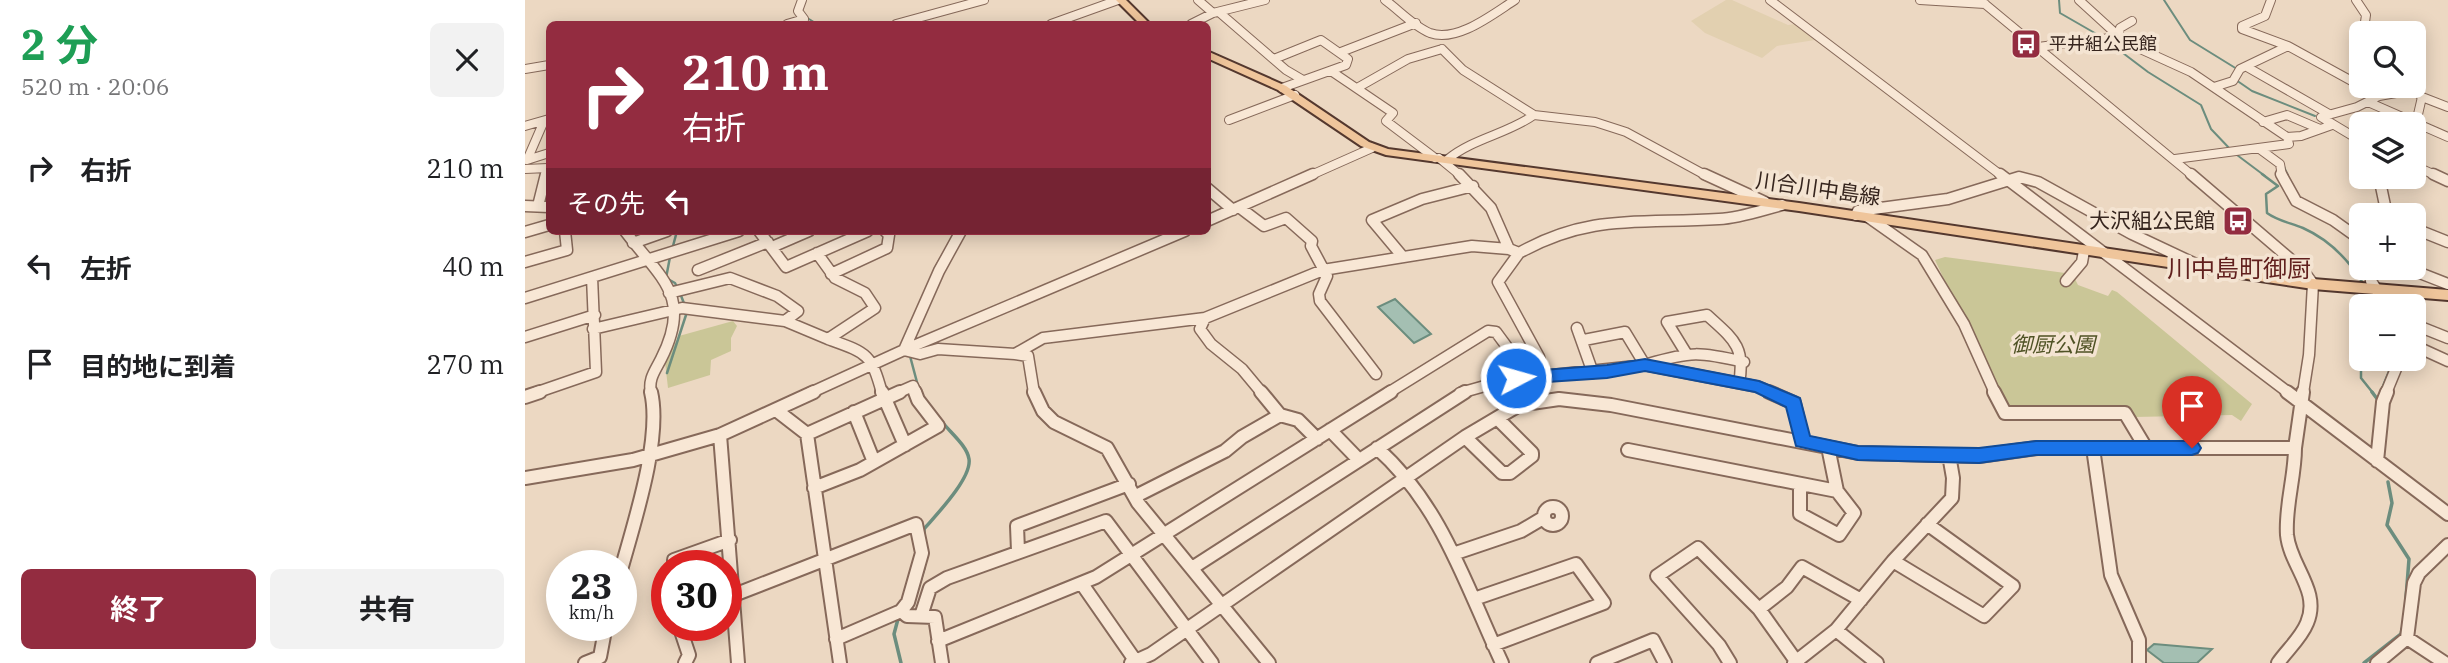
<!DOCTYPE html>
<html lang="ja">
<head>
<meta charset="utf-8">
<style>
	body { margin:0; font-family:"IBM Plex Serif","Noto Sans JP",serif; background:#f2f2f2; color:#202124; height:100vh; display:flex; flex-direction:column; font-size:26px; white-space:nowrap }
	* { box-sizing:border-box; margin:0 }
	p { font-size:23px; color:#757577 }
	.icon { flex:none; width:38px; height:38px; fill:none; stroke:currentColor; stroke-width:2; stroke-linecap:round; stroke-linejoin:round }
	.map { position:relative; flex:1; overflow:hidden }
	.side { display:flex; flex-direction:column; background:#fff; width:525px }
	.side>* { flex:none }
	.banner { position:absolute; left:21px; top:21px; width:665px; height:214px; border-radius:10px; box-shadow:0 4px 18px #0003; background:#932c40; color:#fff; overflow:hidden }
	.tools { position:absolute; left:1824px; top:21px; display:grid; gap:14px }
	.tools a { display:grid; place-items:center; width:77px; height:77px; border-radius:10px; background:#fff; box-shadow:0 4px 18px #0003; font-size:35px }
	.speed { position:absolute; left:21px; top:550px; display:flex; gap:14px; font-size:35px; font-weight:700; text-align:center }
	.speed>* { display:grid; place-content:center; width:91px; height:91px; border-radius:50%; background:#fff; box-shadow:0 4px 18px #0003; line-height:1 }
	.speed small { font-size:18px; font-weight:400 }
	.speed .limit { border:10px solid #d22; background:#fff; color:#111 }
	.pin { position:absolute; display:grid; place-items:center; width:60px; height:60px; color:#fff; margin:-72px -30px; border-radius:50% 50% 50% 0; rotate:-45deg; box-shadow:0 0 7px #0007 }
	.pin .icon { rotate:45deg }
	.me { position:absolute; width:77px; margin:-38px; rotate:84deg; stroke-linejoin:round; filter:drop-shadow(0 0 5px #0008) }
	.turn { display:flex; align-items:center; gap:24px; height:147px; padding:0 21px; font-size:32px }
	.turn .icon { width:91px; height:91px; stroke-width:2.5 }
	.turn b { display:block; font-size:49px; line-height:60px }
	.then { display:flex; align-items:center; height:66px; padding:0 21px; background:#0003; gap:14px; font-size:26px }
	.round { display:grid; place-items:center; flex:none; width:74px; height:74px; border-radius:10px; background:#f2f2f2 }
	.overview { display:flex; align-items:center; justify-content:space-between; height:119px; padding:0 21px }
	h1 { font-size:42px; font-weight:700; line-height:52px; color:#1e9e55 }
	.action { display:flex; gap:14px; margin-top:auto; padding:14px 21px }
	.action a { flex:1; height:80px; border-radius:10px; background:#932c40; color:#fff; font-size:28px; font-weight:700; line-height:80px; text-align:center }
	.action a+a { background:#f2f2f2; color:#202124 }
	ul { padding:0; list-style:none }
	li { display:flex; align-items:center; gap:21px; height:98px; padding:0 21px }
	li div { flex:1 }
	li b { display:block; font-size:26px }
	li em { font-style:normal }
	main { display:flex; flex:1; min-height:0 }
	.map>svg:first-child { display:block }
	.farmland { fill:#e2d0b0 }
	.green { fill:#cac697 }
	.water { fill:#a4bfb2; stroke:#6c8d7e; stroke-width:2 }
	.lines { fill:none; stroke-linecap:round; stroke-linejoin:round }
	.stream-far2 { stroke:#6c8d7e; stroke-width:2 }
	.stream-far1 { stroke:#6c8d7e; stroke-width:2.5 }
	.stream { stroke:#6c8d7e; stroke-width:3.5 }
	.minor-far2-casing { stroke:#86695a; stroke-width:10 }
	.minor-far1-casing { stroke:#86695a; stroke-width:13 }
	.minor-casing { stroke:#86695a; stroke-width:16 }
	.major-casing { stroke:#54382e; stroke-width:4 }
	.minor-far2 { stroke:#f8e7d5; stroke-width:8 }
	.minor-far1 { stroke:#f8e7d5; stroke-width:10 }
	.minor { stroke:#f8e7d5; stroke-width:12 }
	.major { fill:#efc59b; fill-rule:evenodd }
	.route { fill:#1a73e8; stroke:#114b97; stroke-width:2 }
	.labels { text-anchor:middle; stroke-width:7; stroke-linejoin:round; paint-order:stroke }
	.far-poi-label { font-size:18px; fill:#36251e; stroke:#f4e4d2; text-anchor:start }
	.street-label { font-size:21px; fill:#36251e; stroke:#f4e4d2 }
	.poi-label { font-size:21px; fill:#36251e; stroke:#f4e4d2; text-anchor:end }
	.park-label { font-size:21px; font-style:italic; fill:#4f5225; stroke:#f4e4d2 }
	.quarter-label { font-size:24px; fill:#61201e; stroke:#f4e4d2 }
</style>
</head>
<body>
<main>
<section class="side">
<div class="overview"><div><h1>2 分</h1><p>520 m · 20:06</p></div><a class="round"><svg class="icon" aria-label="close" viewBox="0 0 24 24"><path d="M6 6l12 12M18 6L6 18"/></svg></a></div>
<ul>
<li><svg class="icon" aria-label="right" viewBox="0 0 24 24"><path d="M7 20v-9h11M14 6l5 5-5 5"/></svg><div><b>右折</b></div><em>210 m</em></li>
<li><svg class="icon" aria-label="left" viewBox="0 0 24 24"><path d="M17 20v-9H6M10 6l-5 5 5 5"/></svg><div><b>左折</b></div><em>40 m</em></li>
<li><svg class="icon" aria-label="arrive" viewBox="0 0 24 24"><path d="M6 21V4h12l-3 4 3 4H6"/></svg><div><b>目的地に到着</b></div><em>270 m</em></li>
</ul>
<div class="action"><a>終了</a><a>共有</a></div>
</section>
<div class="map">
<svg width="1923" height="663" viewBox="0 0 1923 663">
	<rect width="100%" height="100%" fill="#ecd8c2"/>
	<path class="farmland" d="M1201 0H1207L1263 25 1270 24 1290 40 1252 46 1237 58 1180 33 1166 21Z"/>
	<path class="green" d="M1420 257 1540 273 1549 277 1553 285 1583 296 1587 290 1592 292 1727 404 1716 421 1707 415 1609 417 1486 410 1431 305 1410 260Z
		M208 321 212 326 206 338V351L186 360 185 375 143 388 140 362 154 336Z"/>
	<path class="water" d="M870 299 906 334 889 343 853 307Z
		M1629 644 1687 649 1672 663H1639L1622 650Z"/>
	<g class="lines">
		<path class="stream-far2" d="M1534 0 1535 13 1575 36
			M1639 0 1665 40 1712 69
			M284 19 292 24
			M1582 41 1623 72 1676 105 1686 129 1706 150
			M1711 80 1727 91 1790 116
			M1712 155 1740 176
			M1758 164 1763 176"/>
		<path class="stream-far1" d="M1737 174 1753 186 1741 194 1742 213C1753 221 1766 223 1778 228 1805 240 1824 260 1839 285
			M1762 174 1763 177
			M148 246 152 231
			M145 257 141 278 150 283 153 289
			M410 268 421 249
			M155 293 160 306
			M1845 296V303
			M1835 323 1836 352
			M385 356 393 386
			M1836 359V378L1848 393
			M142 373 161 315 159 310
			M1856 391 1869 359"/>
		<path class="stream" d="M1847 392 1853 400
			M1863 482 1867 503 1862 525 1884 559 1881 598
			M399 534V529C411 515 447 478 444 459 442 446 426 433 418 423
			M388 604 399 568
			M373 619 369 634 376 663
			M1839 663 1876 634 1877 629"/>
		<g class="minor-far2-casing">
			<path id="minor-far2" d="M673 0 688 13
				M860 0C874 10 888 26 905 33 932 43 968 14 990 0
				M1245 0 1477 176
				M1395 0 1460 4
				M1455 0 1668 176
				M1554 0 1600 42 1666 72 1762 137 1776 136 1807 125
				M1831 0 1841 15 1840 22 1850 33
				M695 13 761 70 778 80
				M262 24 279 19 273 11 277 0
				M371 24 459 0
				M526 24 593 0
				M666 24 688 13 740 0
				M1870 33 1873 32
				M1593 37 1595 28 1607 21
				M1763 46 1854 96
				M1513 47 1593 37
				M917 49 938 70 1009 115 1070 122 1101 132 1182 176
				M816 52 891 23
				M749 59 796 40 823 59 821 65 757 88
				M1722 67 1804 114
				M0 69 24 65
				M806 71 868 113 861 121 910 158
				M1884 86 1897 97 1923 107
				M1689 87 1708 81 1715 69 1763 46 1717 29V26L1740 16 1746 0
				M832 88 883 59 917 49
				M1843 102 1923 137
				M704 120 770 95
				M1738 122 1762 115 1795 129
				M0 126 24 119
				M1888 136 1897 97
				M1836 141 1796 117 1832 107 1854 96 1888 90
				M1736 150 1755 164 1757 176
				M3 158 19 121
				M914 158 936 176
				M923 159C949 138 982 134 1009 115
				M1650 159 1764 144 1762 137
				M2 160 24 153
				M1888 165 1912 176
				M0 169 23 168 21 176
				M784 176 847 148"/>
		</g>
		<g class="minor-far1-casing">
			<path id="minor-far1" d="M934 174 966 208 984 249
				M1179 174 1240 202
				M1475 174 1764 393
				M1666 174 1777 269 1788 284 1784 355 1778 393
				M1756 174 1771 201 1808 220 1836 240
				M1908 174 1923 181
				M1854 177 1862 215
				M682 188 708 210
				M0 206 24 207
				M13 206 21 174
				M714 207 739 226 761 218 787 241 786 246 802 276 794 294 795 301 851 374
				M1331 215 1333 211 1423 199 1494 177 1513 182 1607 234 1675 266
				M1343 217 1397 255 1439 324 1470 393
				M682 221 788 174
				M1888 228 1923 242
				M100 231C136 279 168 296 136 359 130 371 123 379 126 393
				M234 231 261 267 343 231
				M0 232 24 225
				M108 243 142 231
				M247 247 284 231
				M292 253 310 278 340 293 350 308 303 339C342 353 346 353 357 393
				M994 253C1065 213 1116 224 1194 219 1215 218 1237 210 1257 205
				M878 257 847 220 897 199 948 186
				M0 262 42 250 40 231
				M1850 268 1846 281 1862 306
				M1882 268 1923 284
				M173 270 243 242
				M306 274 362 248 364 235 360 231
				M1541 281 1557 262 1559 251
				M144 293 205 278 252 296 273 311 260 321
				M0 298 214 231
				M680 318 675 329 686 344 717 369 737 393
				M1888 324 1923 338
				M1052 328 1068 373
				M68 329 157 308 260 321 303 339
				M0 337 70 315
				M1888 345 1923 361
				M379 350 660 231
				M379 350 414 271 436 231
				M1161 353 1142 322 1182 315C1207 338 1221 346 1214 383
				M490 354 503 356 509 393
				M1123 364C1166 351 1175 352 1219 362
				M1120 365 1234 387 1248 393
				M10 393 71 372 67 277
				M285 393 379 350 395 354 413 349 490 354 518 338 680 318 798 270 947 246 984 249 994 253 973 282 1014 357 1017 375
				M372 393 388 386 391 393
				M863 393 963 331 971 332 985 351 991 378
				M935 393 981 380 1120 365 1100 332 1059 340
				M1861 393 1875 359"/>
		</g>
		<g class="minor-casing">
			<path id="minor" d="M357 392 380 445
				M509 392 518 411 529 422 582 448 613 503 744 663
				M736 392 755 415 773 420 792 439
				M1244 392 1269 403 1278 442
				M1469 392 1480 413H1600L1621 448
				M1762 392 1923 514
				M0 397 15 392
				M251 410 282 434 315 663
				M329 412 349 462
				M805 430 834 460
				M282 434 375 392
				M195 435 213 663
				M940 437 977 473H985L1007 456V453L972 418
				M852 448C917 506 941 586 977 663
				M1568 448 1586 575 1614 640V663
				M1103 450 1312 491 1303 447
				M1852 461 1858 402 1862 392
				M0 478 108 460 195 435 289 392
				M1275 484V514L1314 535 1329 513 1312 491
				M289 488 335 470 413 426 393 400 390 392
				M611 496 700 451 717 437 755 415
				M1019 516a9 9 0 1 1 18 0a9 9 0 1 1-18 0Z
				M493 551 492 526 604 484
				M928 554 996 531 1018 518
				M1368 561 1459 616 1488 586 1402 524
				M149 565V560L205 540
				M667 568 940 392
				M96 570C109 523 137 438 126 392
				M557 584 612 663
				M209 595 391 524 397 553 383 602 376 611 311 639
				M949 599 1051 564 1079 603 968 645
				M1234 609 1262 587 1277 567 1336 600
				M376 611 382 616 410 617 417 663
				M396 616 405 588 422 578 581 521 687 663
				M154 625 164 655 160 663
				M1311 630 1352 663
				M1882 638 1920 663
				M413 641 571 577 866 392
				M60 663 75 657 81 625
				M606 663 626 654 940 437 994 405 1034 399 1086 405 1333 453 1454 456 1512 448H1770L1778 392
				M1072 663 1128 640 1140 663
				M1205 663 1194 645 1132 576 1173 548 1234 609 1271 661
				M1269 663 1311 630 1368 561 1427 498 1428 478 1424 455
				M1753 663C1762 650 1776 638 1782 623 1796 591 1765 566 1762 535 1760 506 1770 477 1770 448
				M1852 663 1882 638 1889 583 1894 573 1923 545"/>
		</g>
		<g class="major-casing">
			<path id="major" d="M591 0H601L625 24H615Z
				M682 51 761 86 844 142 863 149 1274 203 1788 279 1923 290V300L1788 289 1274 211 861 155 836 146 753 90 682 58Z"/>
		</g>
		<use href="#minor-far2" class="minor-far2"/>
		<use href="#minor-far1" class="minor-far1"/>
		<use href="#minor" class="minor"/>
		<use href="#major" class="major"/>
	</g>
	<path class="route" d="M1120 359 1234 381 1275 398 1285 436 1333 446 1454 448 1511 441H1667L1673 443 1676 448 1673 453 1667 455H1511L1454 463 1333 460 1271 446 1261 407 1230 392 1120 371 1082 378 991 384 983 378 991 372 1082 365Z"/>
	<defs>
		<g id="bus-square" transform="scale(1.575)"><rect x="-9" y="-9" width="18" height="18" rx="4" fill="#932c40" stroke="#f4e4d2"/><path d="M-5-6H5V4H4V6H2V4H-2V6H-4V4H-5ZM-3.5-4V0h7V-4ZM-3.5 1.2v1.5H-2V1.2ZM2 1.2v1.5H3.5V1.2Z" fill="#fff"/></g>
	</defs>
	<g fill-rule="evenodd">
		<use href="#bus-square" x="1501" y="44"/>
		<use href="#bus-square" x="1713" y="221"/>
	</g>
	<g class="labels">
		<g class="far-poi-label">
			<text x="1524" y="50">平井組公民館</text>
		</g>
		<g class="street-label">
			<text transform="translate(1293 189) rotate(8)" y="7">川合川中島線</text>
		</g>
		<g class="poi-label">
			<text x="1690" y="228">大沢組公民館</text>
		</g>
		<g class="park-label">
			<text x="1528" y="352">御厨公園</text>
		</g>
		<g class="quarter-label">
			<text x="1714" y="277">川中島町御厨</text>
		</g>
	</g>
</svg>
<div class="tools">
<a><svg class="icon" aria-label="search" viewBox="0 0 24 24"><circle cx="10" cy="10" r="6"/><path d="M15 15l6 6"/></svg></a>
<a><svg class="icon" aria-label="layers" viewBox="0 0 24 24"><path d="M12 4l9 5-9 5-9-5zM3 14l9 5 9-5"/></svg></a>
<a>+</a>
<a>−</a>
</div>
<div class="speed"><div>23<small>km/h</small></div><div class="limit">30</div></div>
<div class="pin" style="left:1667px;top:448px;background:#d93025"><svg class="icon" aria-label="arrive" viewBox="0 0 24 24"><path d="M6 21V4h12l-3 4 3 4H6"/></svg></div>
<svg class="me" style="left:991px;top:378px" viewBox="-20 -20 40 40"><circle r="17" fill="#1a73e8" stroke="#fff" stroke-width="3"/><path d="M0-11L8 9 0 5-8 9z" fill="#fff"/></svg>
<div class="banner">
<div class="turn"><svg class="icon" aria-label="right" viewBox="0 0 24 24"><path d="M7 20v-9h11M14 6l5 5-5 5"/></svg><div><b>210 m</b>右折</div></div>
<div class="then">その先<svg class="icon" aria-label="left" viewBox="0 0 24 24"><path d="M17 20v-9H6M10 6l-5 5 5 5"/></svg></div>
</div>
</div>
</main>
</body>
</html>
